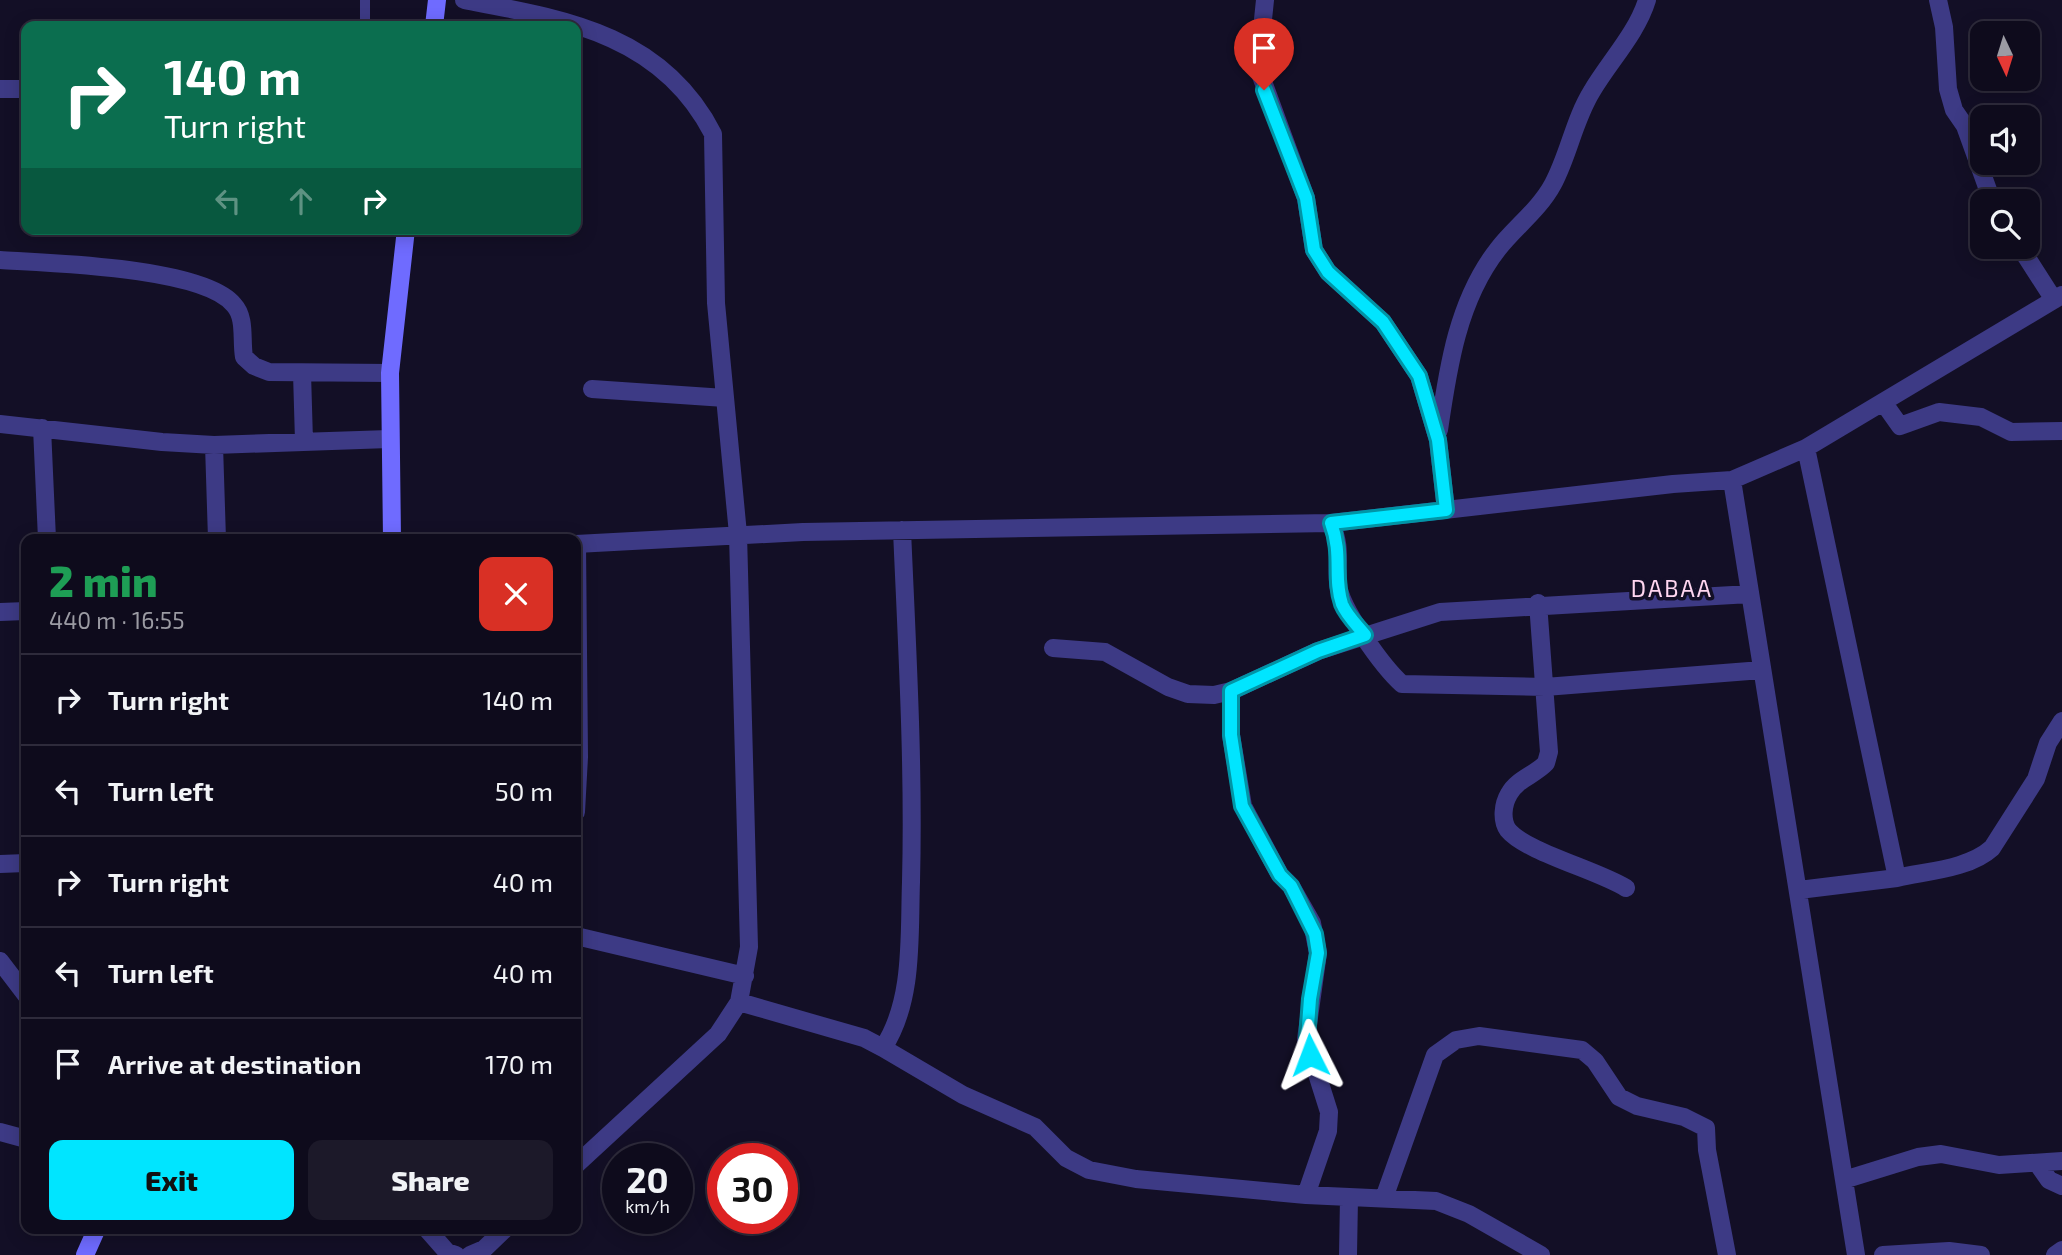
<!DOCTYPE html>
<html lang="en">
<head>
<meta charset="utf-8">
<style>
	body { margin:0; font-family:"Exo 2",sans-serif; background:#1c1929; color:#f1f3f6; height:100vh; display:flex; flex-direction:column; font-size:26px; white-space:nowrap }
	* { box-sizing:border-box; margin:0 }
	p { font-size:23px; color:#9b9ba3 }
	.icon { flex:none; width:38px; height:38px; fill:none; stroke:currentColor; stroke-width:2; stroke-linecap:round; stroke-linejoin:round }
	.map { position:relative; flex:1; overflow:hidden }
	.side { position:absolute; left:21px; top:534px; width:560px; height:700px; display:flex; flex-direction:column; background:#0e0b1c; border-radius:14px; box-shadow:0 4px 18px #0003,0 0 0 2px #2e2b3b }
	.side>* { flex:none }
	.hud { position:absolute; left:21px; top:21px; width:560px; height:214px; border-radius:14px; box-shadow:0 4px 18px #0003,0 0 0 2px #2e2b3b; background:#0b6e4f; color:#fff; overflow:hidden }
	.needle { width:46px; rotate:176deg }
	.fabs { position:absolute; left:1970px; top:21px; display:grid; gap:14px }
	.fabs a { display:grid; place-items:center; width:70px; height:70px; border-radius:14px; background:#0e0b1c; box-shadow:0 4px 18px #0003,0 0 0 2px #2e2b3b; font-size:35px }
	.speed { position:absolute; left:602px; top:1143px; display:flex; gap:14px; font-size:35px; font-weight:700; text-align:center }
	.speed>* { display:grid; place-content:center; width:91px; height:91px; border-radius:50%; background:#0e0b1c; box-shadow:0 4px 18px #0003,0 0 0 2px #2e2b3b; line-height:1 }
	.speed small { font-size:18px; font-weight:400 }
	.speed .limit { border:10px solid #d22; background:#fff; color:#111 }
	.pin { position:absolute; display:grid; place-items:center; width:60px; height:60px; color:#fff; margin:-72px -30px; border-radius:50% 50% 50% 0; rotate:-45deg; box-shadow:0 0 7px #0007 }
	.pin .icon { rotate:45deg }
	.me { position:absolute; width:77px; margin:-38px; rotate:357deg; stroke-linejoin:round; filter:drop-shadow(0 0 5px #0008) }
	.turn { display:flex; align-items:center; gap:24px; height:147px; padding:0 28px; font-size:32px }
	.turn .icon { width:91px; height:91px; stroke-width:2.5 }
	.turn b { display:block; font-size:49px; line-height:60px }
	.lanes { display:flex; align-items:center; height:66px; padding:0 28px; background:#0003; justify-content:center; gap:35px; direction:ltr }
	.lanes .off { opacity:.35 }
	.round { display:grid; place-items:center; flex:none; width:74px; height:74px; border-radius:14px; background:#1c1929 }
	.overview { display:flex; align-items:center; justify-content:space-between; height:119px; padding:0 28px }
	h1 { font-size:42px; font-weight:800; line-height:52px; color:#1e9e55 }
	.primary-button { display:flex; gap:14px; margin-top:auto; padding:14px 28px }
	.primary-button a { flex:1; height:80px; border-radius:14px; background:#00e5ff; color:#111; font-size:28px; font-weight:800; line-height:80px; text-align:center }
	.primary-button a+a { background:#1c1929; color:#f1f3f6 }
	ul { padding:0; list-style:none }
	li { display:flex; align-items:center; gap:21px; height:91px; padding:0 28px; border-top:2px solid #2e2b3b }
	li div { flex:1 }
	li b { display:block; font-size:26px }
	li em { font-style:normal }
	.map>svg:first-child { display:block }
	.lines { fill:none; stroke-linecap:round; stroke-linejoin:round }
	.lane { stroke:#3d3a85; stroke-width:10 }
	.street { stroke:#3d3a85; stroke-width:18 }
	.secondary { stroke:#6f6bff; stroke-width:18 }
	.route-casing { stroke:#0095a6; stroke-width:18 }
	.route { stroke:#00e5ff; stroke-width:12 }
	.labels { text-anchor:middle; stroke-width:7; stroke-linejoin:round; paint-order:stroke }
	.quarter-label { font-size:23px; letter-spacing:2px; fill:#ffd6f0; stroke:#130f26 }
</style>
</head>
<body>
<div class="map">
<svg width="2062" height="1255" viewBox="0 0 2062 1255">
	<rect width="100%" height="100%" fill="#130f26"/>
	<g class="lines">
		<path class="lane" d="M365 26V0"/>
		<path class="street" d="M464 0C564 19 662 34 713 134L716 303 738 534 749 947 739 1002 718 1034 576 1165
			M1265 0 1258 68 1306 198 1314 250 1328 272 1383 322 1419 376 1438 440 1446 510
			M1938 0 1944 27 1948 89 1954 110 1965 126 1992 201
			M0 89H26
			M2020 247 2054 300
			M0 260C49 263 204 267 234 305 246 318 241 340 244 357L254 366 269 372 390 373
			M302 373 304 441
			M592 389 725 398
			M1883 402 1900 426 1939 412 1981 417 2011 432 2062 431
			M0 424 162 442 214 445 389 439
			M42 428 47 539
			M1439 430C1448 367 1458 300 1498 249 1515 227 1539 210 1553 184 1569 154 1574 120 1592 91 1609 62 1637 33 1647 0
			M214 445 217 539
			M1732 480 1856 1255
			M1331 523C1342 550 1336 557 1338 583 1339 607 1384 668 1402 684L1545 687 1762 670
			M576 544 803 532 1331 523 1673 484 1732 480 1806 448 2062 295
			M1538 603 1549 752 1546 763C1535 775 1517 779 1509 794 1503 804 1501 820 1508 830 1526 852 1597 870 1626 888
			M0 612 26 611
			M1053 648 1105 652 1168 687 1188 694 1214 695 1231 691 1318 651 1440 612 1750 594
			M1231 691V735L1243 806 1280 875 1291 886 1312 923 1318 953 1306 1039 1329 1112 1328 1131 1306 1195
			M576 812 579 757 577 544
			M0 864 26 863
			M1897 878C1927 871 1969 869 1992 848L2036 779 2048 743 2062 721
			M1799 890 1897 878 1806 448
			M576 936 745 976
			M0 961 26 995
			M739 1002 864 1038 883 1048C914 1001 909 936 911 882 914 765 907 647 902 530
			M883 1048 963 1095 1035 1127 1066 1158 1089 1170 1136 1179 1306 1195 1436 1201 1469 1214 1541 1255
			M0 1132 26 1139
			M2037 1163 2049 1180 2062 1186
			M1847 1179 1918 1157 1941 1154 1999 1165 2062 1161
			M1384 1198 1435 1055 1456 1040 1479 1036 1582 1050 1595 1061 1619 1097 1637 1106 1684 1117 1706 1128 1707 1150 1727 1255
			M426 1228 447 1252 456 1255
			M470 1255 484 1249 506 1228
			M1348 1255 1349 1198
			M1883 1255 1949 1251 1981 1255
			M2055 1255 2062 1250"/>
		<path class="secondary" d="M434 26 437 0
			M392 539 390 373 406 229
			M85 1255 97 1228"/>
	</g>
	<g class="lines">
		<g class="route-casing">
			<path id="route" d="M1264 90 1306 198 1314 250 1328 272 1383 322 1419 376 1438 440 1446 510 1331 523C1343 555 1333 577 1342 604 1347 616 1357 625 1365 635L1318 651 1231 691V735L1242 806 1280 875 1291 886 1315 934 1318 953 1310 999 1307 1039 1310 1055"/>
		</g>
		<use href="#route" class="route"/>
	</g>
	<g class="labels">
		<g class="quarter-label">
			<text x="1672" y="597">DABAA</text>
		</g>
	</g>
</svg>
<div class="fabs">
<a><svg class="needle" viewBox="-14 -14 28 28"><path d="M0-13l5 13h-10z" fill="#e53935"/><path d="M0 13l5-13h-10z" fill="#9b9ba3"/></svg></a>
<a><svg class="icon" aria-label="sound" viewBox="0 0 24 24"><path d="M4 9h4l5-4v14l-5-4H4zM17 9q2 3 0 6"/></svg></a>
<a><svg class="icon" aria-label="search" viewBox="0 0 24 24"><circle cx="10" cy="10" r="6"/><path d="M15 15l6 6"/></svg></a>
</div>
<div class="speed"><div>20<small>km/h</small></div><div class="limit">30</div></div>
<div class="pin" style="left:1264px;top:90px;background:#d93025"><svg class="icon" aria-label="arrive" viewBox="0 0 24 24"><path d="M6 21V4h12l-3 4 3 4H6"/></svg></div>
<svg class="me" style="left:1310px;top:1055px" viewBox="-20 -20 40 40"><path d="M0-17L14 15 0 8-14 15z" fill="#00e5ff" stroke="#fff" stroke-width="4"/></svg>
<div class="hud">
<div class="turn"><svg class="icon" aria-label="right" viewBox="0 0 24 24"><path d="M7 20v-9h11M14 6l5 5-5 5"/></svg><div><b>140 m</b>Turn right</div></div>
<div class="lanes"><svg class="icon off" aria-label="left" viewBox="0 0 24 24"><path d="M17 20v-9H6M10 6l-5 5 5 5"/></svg><svg class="icon off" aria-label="ahead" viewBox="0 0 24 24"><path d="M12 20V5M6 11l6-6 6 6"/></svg><svg class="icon" aria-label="right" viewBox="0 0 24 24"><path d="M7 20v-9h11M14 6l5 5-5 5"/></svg></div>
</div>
<section class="side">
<div class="overview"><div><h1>2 min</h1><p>440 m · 16:55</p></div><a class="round" style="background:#d93025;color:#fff"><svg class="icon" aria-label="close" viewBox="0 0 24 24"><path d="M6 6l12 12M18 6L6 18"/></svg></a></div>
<ul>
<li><svg class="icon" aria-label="right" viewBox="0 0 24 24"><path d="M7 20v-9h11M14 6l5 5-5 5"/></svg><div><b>Turn right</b></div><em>140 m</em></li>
<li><svg class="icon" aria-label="left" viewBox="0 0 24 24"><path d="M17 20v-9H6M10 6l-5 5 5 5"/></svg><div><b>Turn left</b></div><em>50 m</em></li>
<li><svg class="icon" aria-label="right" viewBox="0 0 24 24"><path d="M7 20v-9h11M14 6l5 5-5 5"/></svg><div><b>Turn right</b></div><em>40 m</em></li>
<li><svg class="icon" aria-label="left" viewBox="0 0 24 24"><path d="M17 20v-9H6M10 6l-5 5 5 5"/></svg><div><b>Turn left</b></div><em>40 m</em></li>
<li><svg class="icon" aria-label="arrive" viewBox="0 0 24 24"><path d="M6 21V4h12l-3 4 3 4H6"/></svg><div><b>Arrive at destination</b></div><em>170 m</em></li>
</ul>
<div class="primary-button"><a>Exit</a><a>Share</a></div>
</section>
</div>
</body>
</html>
